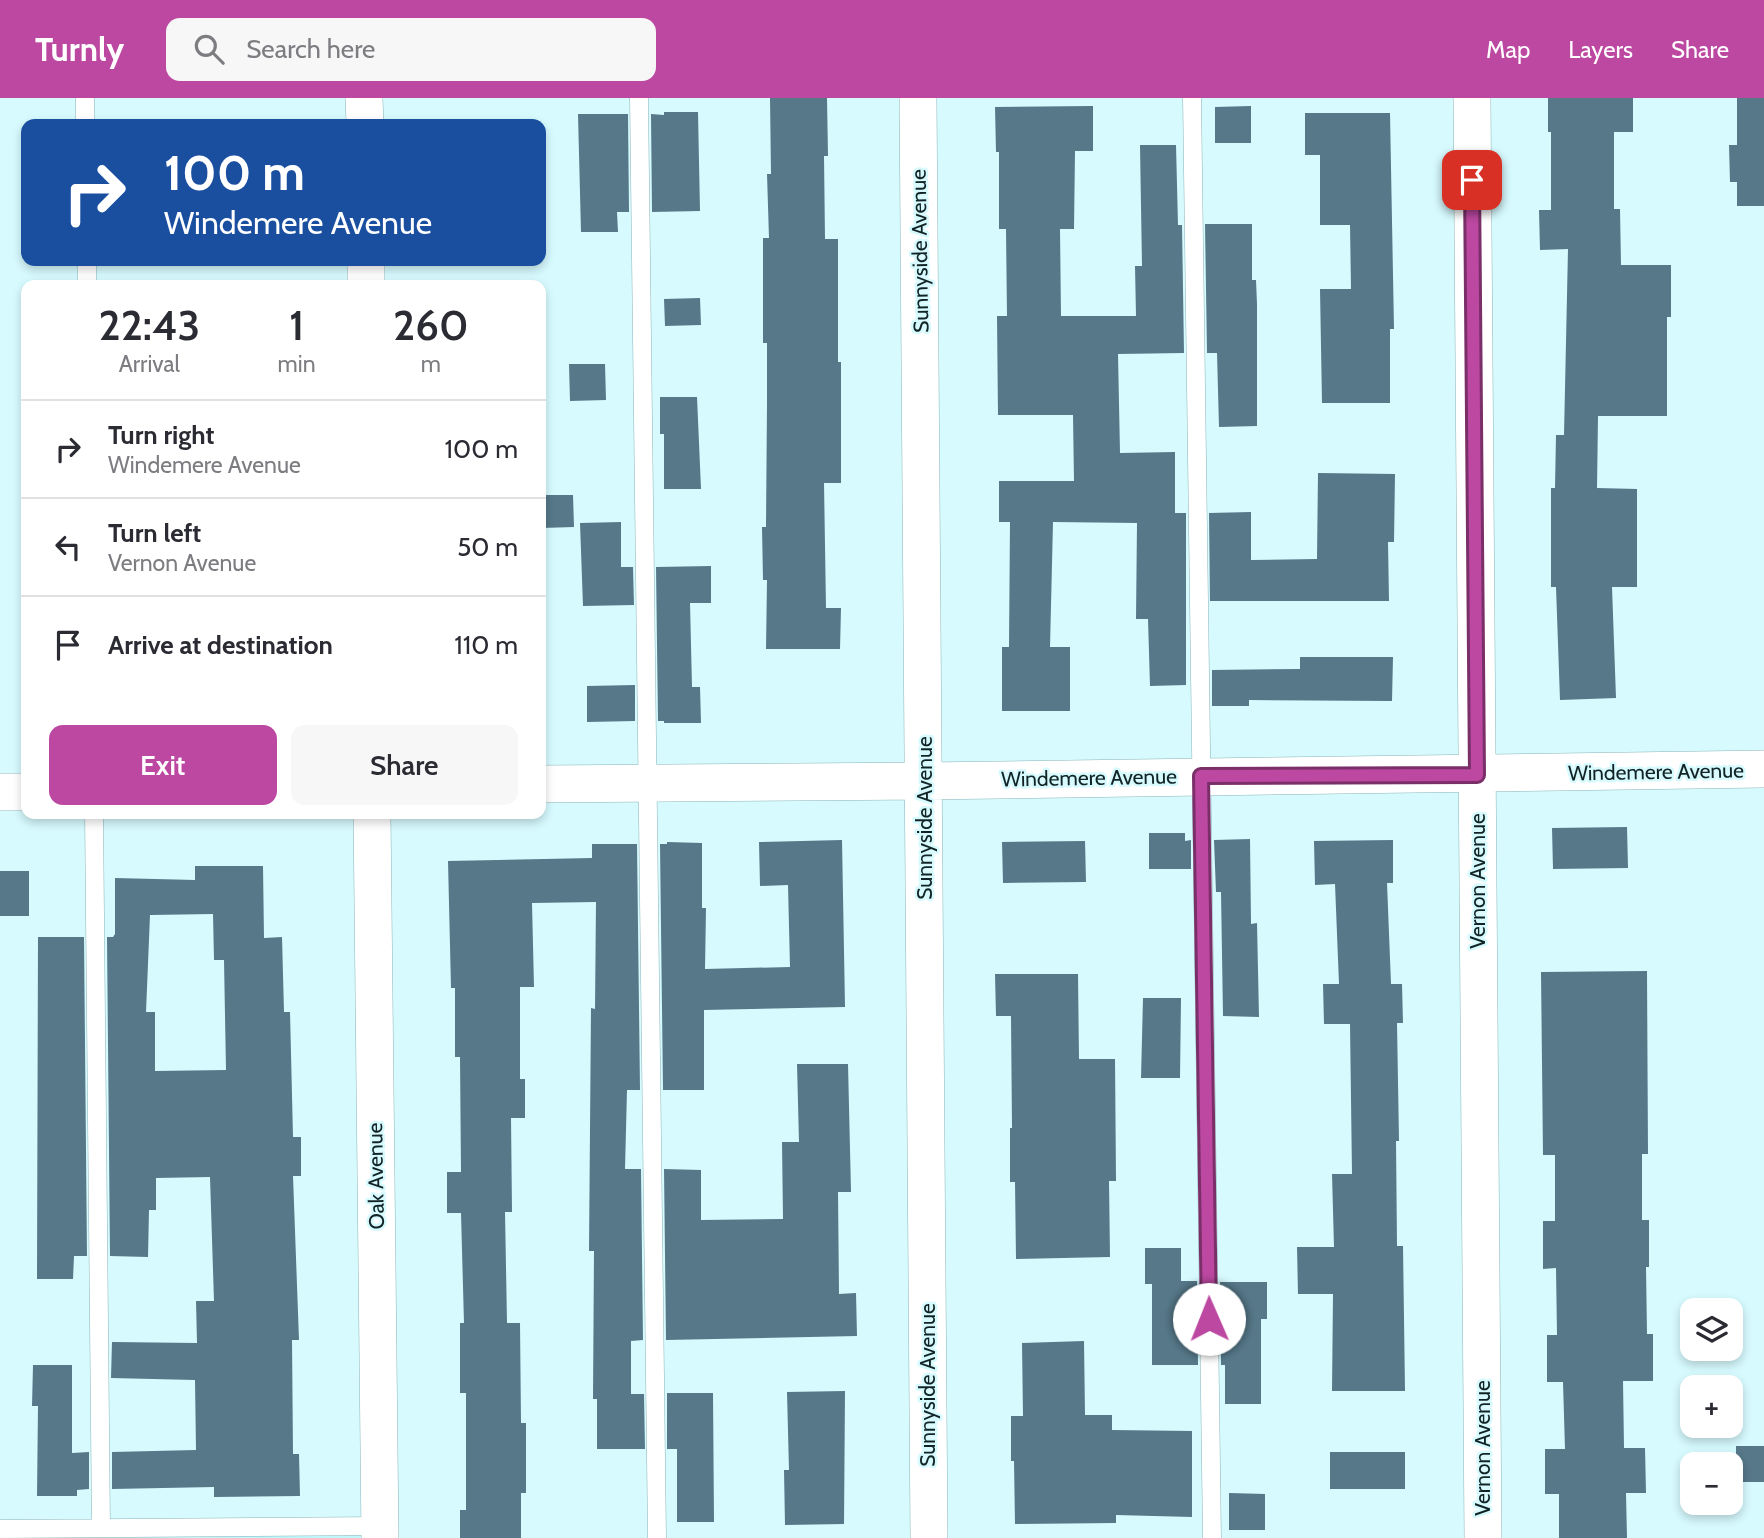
<!DOCTYPE html>
<html lang="en">
<head>
<meta charset="utf-8">
<style>
	body { margin:0; font-family:Cabin,sans-serif; background:#f7f7f7; color:#2b2b33; height:100vh; display:flex; flex-direction:column; font-size:26px; white-space:nowrap }
	* { box-sizing:border-box; margin:0 }
	p { font-size:23px; color:#7c7c81 }
	.icon { flex:none; width:38px; height:38px; fill:none; stroke:currentColor; stroke-width:2; stroke-linecap:round; stroke-linejoin:round }
	.map { position:relative; flex:1; overflow:hidden }
	.side { position:absolute; left:21px; top:182px; width:525px; height:539px; display:flex; flex-direction:column; background:#fff; border-radius:14px; box-shadow:0 4px 10px #0003 }
	.side>* { flex:none }
	.top-card { position:absolute; left:21px; top:21px; width:525px; height:147px; border-radius:14px; box-shadow:0 4px 10px #0003; background:#1a4fa0; color:#fff; overflow:hidden }
	.tools { position:absolute; left:1680px; top:1200px; display:grid; gap:14px }
	.tools a { display:grid; place-items:center; width:63px; height:63px; border-radius:14px; background:#fff; box-shadow:0 4px 10px #0003; font-size:35px }
	.pin { position:absolute; display:grid; place-items:center; width:60px; height:60px; color:#fff; margin:-30px; border-radius:14px; box-shadow:0 4px 10px #0006 }
	.me { position:absolute; width:77px; margin:-38px; rotate:359deg; stroke-linejoin:round; filter:drop-shadow(0 0 5px #0008) }
	.turn { display:flex; align-items:center; gap:24px; height:147px; padding:0 28px; font-size:32px }
	.turn .icon { width:91px; height:91px; stroke-width:2.5 }
	.turn b { display:block; font-size:49px; line-height:60px }
	.eta { display:flex; justify-content:space-evenly; align-items:center; height:119px; text-align:center }
	.eta b { font-size:42px; font-weight:600; line-height:49px }
	.action { display:flex; gap:14px; margin-top:auto; padding:14px 28px }
	.action a { flex:1; height:80px; border-radius:14px; background:#bc48a1; color:#fff; font-size:28px; font-weight:600; line-height:80px; text-align:center }
	.action a+a { background:#f7f7f7; color:#2b2b33 }
	ul { padding:0; list-style:none }
	li { display:flex; align-items:center; gap:21px; height:98px; padding:0 28px; border-top:2px solid #e1e1e2 }
	li div { flex:1 }
	li b { display:block; font-size:26px }
	li em { font-style:normal }
	header { display:flex; align-items:center; gap:42px; box-sizing:border-box; height:98px; padding:0 35px; background:#bc48a1; color:#fff }
	header strong { font-size:33px }
	nav { display:flex; gap:38px; margin-inline-start:auto; font-size:24px }
	.search { width:490px; height:63px; background:#f7f7f7; display:flex; align-items:center; gap:18px; box-sizing:border-box; padding:0 24px; border-radius:14px; color:#7c7c81; font-size:26px }
	.map>svg:first-child { display:block }
	.built { fill:#bef6fc }
	.building { fill:#567889; fill-rule:evenodd }
	.lines { fill:none; stroke-linecap:round; stroke-linejoin:round }
	.service-casing { stroke:#89b5b9; stroke-width:19 }
	.minor-casing { stroke:#89b5b9; stroke-width:38 }
	.service { stroke:#fff; stroke-width:18 }
	.minor { stroke:#fff; stroke-width:37 }
	.route-casing { stroke:#7a2f69; stroke-width:18 }
	.route { stroke:#bc48a1; stroke-width:12 }
	.labels { text-anchor:middle; stroke-width:5; stroke-linejoin:round; paint-order:stroke }
	.street-label { font-size:21px; fill:#122325; stroke:#d6fafe }
</style>
</head>
<body>
<header>
<strong>Turnly</strong>
<div class="search"><svg class="icon" aria-label="search" viewBox="0 0 24 24"><circle cx="10" cy="10" r="6"/><path d="M15 15l6 6"/></svg>Search here</div>
<nav><a>Map</a><a>Layers</a><a>Share</a></nav>
</header>
<div class="map">
<svg width="1764" height="1440" viewBox="0 0 1764 1440">
	<rect width="100%" height="100%" fill="#d6fafe"/>
	<path class="built" d="M380 1428V1440H0V1431Z"/>
	<path class="building" d="M770 0H827L828 58H824L825 141H838V264H841V385H824L826 510H841L840 551H766L767 482H763L762 429H766L767 305V245H763V140H769L767 76H771Z
		M1548 0H1633V34H1614V111H1620L1621 167H1671V219H1667V318H1598L1597 390 1637 391V489H1612L1616 600 1560 602 1556 489H1551V390H1555L1556 337H1564L1568 151 1540 152 1539 112H1551V34H1548Z
		M1737 0H1764V108H1737V84H1730L1729 47H1737Z
		M1093 8V53H1075L1074 131H1060L1061 218H1136L1135 168H1142L1140 47H1176L1178 127H1182L1184 255 1118 256 1120 355 1175 354V415H1186V587L1150 588 1148 521H1136L1137 425 1053 424 1050 549H1070V613H1002V549H1009L1010 424H999V383H1074L1073 317H998L997 218H1007L1006 131H999V54H996L995 9Z
		M1251 8V45H1215V9Z
		M664 14H698L700 113 652 114 651 16 664 17Z
		M1305 15H1390L1394 231H1390V305H1322L1320 191H1351L1350 127H1320V57H1305Z
		M578 16H628L629 114H617L618 134H581Z
		M1205 126H1252V182H1256L1257 206V328L1219 329 1217 255H1207Z
		M700 200 701 227 665 228 664 201Z
		M569 266H605L606 302 570 303Z
		M660 299H697L701 391H664V336H660Z
		M1318 375 1395 376 1394 444H1388L1389 503H1210L1209 415 1251 414V462L1317 461Z
		M541 397H573L574 429 541 430Z
		M621 424V469H633L634 507 583 508 580 425Z
		M711 468V505H690L692 589H700L701 625H664V623H658L656 469Z
		M1300 559H1393L1392 603 1249 602V608H1212V572L1300 571Z
		M635 587V623L587 624V588Z
		M1627 729 1628 770 1553 771 1552 730Z
		M1149 735H1185V743L1191 742V771H1149Z
		M1250 741 1251 826 1257 825 1259 919 1223 918 1221 794H1216L1214 742Z
		M842 742 845 909 704 912V992H663L660 746H667V744L702 745V810H706L705 871 790 869 788 787 760 788 759 744Z
		M1393 742V785H1387L1391 886H1402L1403 925H1397L1399 1043H1396L1397 1148H1403L1405 1293H1332L1333 1196H1298L1297 1149H1334L1332 1076H1352L1350 926H1324L1323 886H1339L1335 786 1315 787 1314 743Z
		M1085 743 1086 784 1003 785 1002 744Z
		M592 746H637L640 992H627L625 1071H641L643 1242 631 1243V1296H644L645 1351H597V1301H593L594 1153H589L591 910 595 911 596 804 532 805 534 889H520V981H525V1020H511L512 1114H505L507 1225H520L521 1325H526V1395H521V1440H460V1412H466V1295H460V1225H464L461 1115H447V1074H461L460 959H455V890H451L448 763 592 760Z
		M195 768H263L264 840 282 839 284 914H290L293 1039H301V1078H293L299 1242H292L293 1356H299L300 1398 214 1399V1389L112 1391V1354L196 1352 195 1282 111 1280 112 1244 197 1245 196 1203H214L210 1079 156 1080V1112H149L148 1159 110 1158 107 839H113L115 836V780L195 782ZM213 816 214 862H224L226 972 155 973V914H146L150 817Z
		M0 773H29V818H0Z
		M38 839H84L87 1158H74L73 1181H37Z
		M1647 873 1648 1056H1642V1122H1649V1169H1646L1647 1236H1653V1283H1623L1624 1350H1645L1646 1395H1626L1627 1440H1559V1396H1545V1351H1565L1563 1284H1547V1237H1557L1556 1170 1543 1171V1123H1555V1057H1543L1541 874Z
		M995 876H1078L1079 961H1115L1116 1083H1109L1110 1159 1016 1161 1015 1084H1010V1030H1012L1011 918H996Z
		M1143 900H1181L1180 980H1141Z
		M797 966H848L851 1094H838L839 1196 856 1195 857 1238 666 1242 664 1071 701 1072V1122L783 1121 782 1044H799Z
		M1145 1150H1181V1183H1197L1198 1267H1152V1186H1145Z
		M1220 1184H1267V1221H1261V1306H1225V1267H1221Z
		M1084 1243 1085 1317H1112V1332L1192 1333V1419L1116 1417V1425L1015 1426 1014 1363H1011V1318H1023L1022 1245Z
		M33 1267H72V1355L89 1354V1391L77 1392V1398H37L38 1308H32Z
		M845 1293 844 1426 785 1427 784 1372H789L787 1294Z
		M667 1295H713L714 1424H677V1351H667Z
		M1736 1348H1764V1384H1736Z
		M1330 1354H1405V1391H1330Z
		M1229 1395 1265 1396V1432H1229Z"/>
	<g class="lines">
		<g class="service-casing">
			<path id="service" d="M85 0V26
				M639 0 657 1440
				M1192 0 1212 1440
				M87 163V187
				M94 716 101 1430
				M0 1431 380 1428"/>
		</g>
		<g class="minor-casing">
			<path id="minor" d="M364 0 365 26
				M918 0 929 1440
				M1472 0 1483 1440
				M366 163V187
				M541 686 925 683 1764 671
				M0 694H26
				M372 716 380 1440"/>
		</g>
		<use href="#service" class="service"/>
		<use href="#minor" class="minor"/>
	</g>
	<g class="lines">
		<g class="route-casing">
			<path id="route" d="M1209 1221 1201 678 1477 677 1472 82"/>
		</g>
		<use href="#route" class="route"/>
	</g>
	<g class="labels">
		<g class="street-label">
			<text transform="translate(920 153) rotate(-91)" y="7">Sunnyside Avenue</text>
			<text transform="translate(1656 674) rotate(-1)" y="7">Windemere Avenue</text>
			<text transform="translate(1089 680) rotate(-1)" y="7">Windemere Avenue</text>
			<text transform="translate(925 720) rotate(-90)" y="7">Sunnyside Avenue</text>
			<text transform="translate(1478 783) rotate(-90)" y="7">Vernon Avenue</text>
			<text transform="translate(376 1078) rotate(-91)" y="7">Oak Avenue</text>
			<text transform="translate(928 1287) rotate(-90)" y="7">Sunnyside Avenue</text>
			<text transform="translate(1483 1350) rotate(-90)" y="7">Vernon Avenue</text>
		</g>
	</g>
</svg>
<div class="tools">
<a><svg class="icon" aria-label="layers" viewBox="0 0 24 24"><path d="M12 4l9 5-9 5-9-5zM3 14l9 5 9-5"/></svg></a>
<a>+</a>
<a>−</a>
</div>
<div class="pin" style="left:1472px;top:82px;background:#d93025"><svg class="icon" aria-label="arrive" viewBox="0 0 24 24"><path d="M6 21V4h12l-3 4 3 4H6"/></svg></div>
<svg class="me" style="left:1209px;top:1221px" viewBox="-20 -20 40 40"><circle r="19" fill="#fff"/><path d="M0-13L10 11 0 6-10 11z" fill="#bc48a1"/></svg>
<div class="top-card">
<div class="turn"><svg class="icon" aria-label="right" viewBox="0 0 24 24"><path d="M7 20v-9h11M14 6l5 5-5 5"/></svg><div><b>100 m</b>Windemere Avenue</div></div>
</div>
<section class="side">
<div class="eta">
<div><b>22:43</b><p>Arrival</p></div>
<div><b>1</b><p>min</p></div>
<div><b>260</b><p>m</p></div>
</div>
<ul>
<li><svg class="icon" aria-label="right" viewBox="0 0 24 24"><path d="M7 20v-9h11M14 6l5 5-5 5"/></svg><div><b>Turn right</b><p>Windemere Avenue</p></div><em>100 m</em></li>
<li><svg class="icon" aria-label="left" viewBox="0 0 24 24"><path d="M17 20v-9H6M10 6l-5 5 5 5"/></svg><div><b>Turn left</b><p>Vernon Avenue</p></div><em>50 m</em></li>
<li><svg class="icon" aria-label="arrive" viewBox="0 0 24 24"><path d="M6 21V4h12l-3 4 3 4H6"/></svg><div><b>Arrive at destination</b></div><em>110 m</em></li>
</ul>
<div class="action"><a>Exit</a><a>Share</a></div>
</section>
</div>
</body>
</html>
